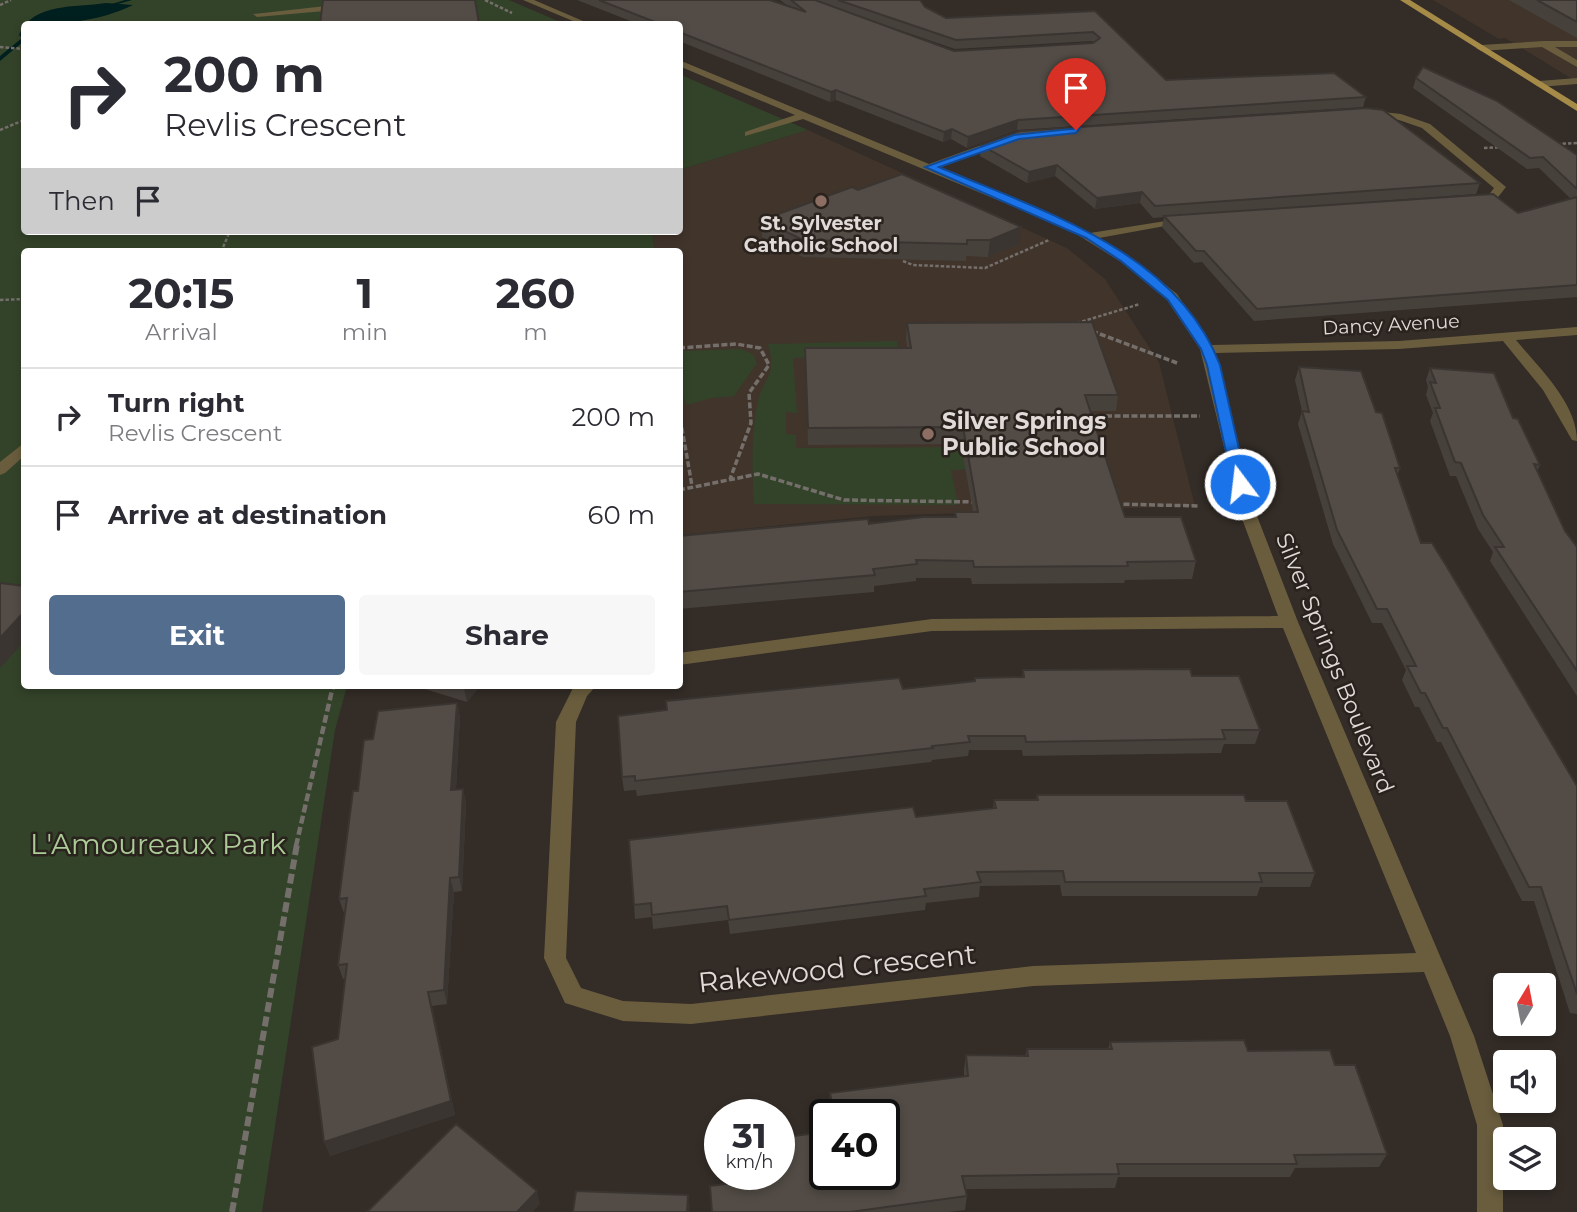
<!DOCTYPE html>
<html lang="en">
<head>
<meta charset="utf-8">
<style>
	body { margin:0; font-family:Montserrat,sans-serif; background:#f7f7f7; color:#2b2b33; height:100vh; display:flex; flex-direction:column; font-size:26px; white-space:nowrap }
	* { box-sizing:border-box; margin:0 }
	p { font-size:23px; color:#7c7c81 }
	.icon { flex:none; width:38px; height:38px; fill:none; stroke:currentColor; stroke-width:2; stroke-linecap:round; stroke-linejoin:round }
	.map { position:relative; flex:1; overflow:hidden }
	.panel { position:absolute; left:21px; top:248px; width:662px; height:441px; display:flex; flex-direction:column; background:#fff; border-radius:7px; box-shadow:0 4px 10px #0003 }
	.panel>* { flex:none }
	.hud { position:absolute; left:21px; top:21px; width:662px; height:214px; border-radius:7px; box-shadow:0 4px 10px #0003; background:#fff; color:#2b2b33; overflow:hidden }
	.needle { width:46px; rotate:10deg }
	.tools { position:absolute; left:1493px; top:973px; display:grid; gap:14px }
	.tools a { display:grid; place-items:center; width:63px; height:63px; border-radius:7px; background:#fff; box-shadow:0 4px 10px #0003; font-size:35px }
	.speed { position:absolute; left:704px; top:1099px; display:flex; gap:14px; font-size:35px; font-weight:700; text-align:center }
	.speed>* { display:grid; place-content:center; width:91px; height:91px; border-radius:50%; background:#fff; box-shadow:0 4px 10px #0003; line-height:1 }
	.speed small { font-size:18px; font-weight:400 }
	.speed .limit { border:4px solid #111; border-radius:10px; background:#fff; color:#111 }
	.pin { position:absolute; display:grid; place-items:center; width:60px; height:60px; color:#fff; margin:-72px -30px; border-radius:50% 50% 50% 0; rotate:-45deg; box-shadow:0 0 7px #0007 }
	.pin .icon { rotate:45deg }
	.me { position:absolute; width:77px; margin:-38px; rotate:345deg; stroke-linejoin:round; filter:drop-shadow(0 0 5px #0008) }
	.turn { display:flex; align-items:center; gap:24px; height:147px; padding:0 28px; font-size:32px }
	.turn .icon { width:91px; height:91px; stroke-width:2.5 }
	.turn b { display:block; font-size:49px; line-height:60px }
	.then { display:flex; align-items:center; height:66px; padding:0 28px; background:#0003; gap:14px; font-size:26px }
	.eta { display:flex; justify-content:space-evenly; align-items:center; height:119px; text-align:center }
	.eta b { font-size:42px; font-weight:700; line-height:49px }
	.action { display:flex; gap:14px; margin-top:auto; padding:14px 28px }
	.action a { flex:1; height:80px; border-radius:7px; background:#526d8d; color:#fff; font-size:28px; font-weight:700; line-height:80px; text-align:center }
	.action a+a { background:#f7f7f7; color:#2b2b33 }
	ul { padding:0; list-style:none }
	li { display:flex; align-items:center; gap:21px; height:98px; padding:0 28px; border-top:2px solid #e1e1e2 }
	li div { flex:1 }
	li b { display:block; font-size:26px }
	li em { font-style:normal }
	.map>svg:first-child { display:block }
	.built { fill:#41342b }
	.green { fill:#334329 }
	.water { fill:#001f1f }
	.lines { fill:none; stroke-linecap:round; stroke-linejoin:round }
	.stream { fill:#001f1f; fill-rule:evenodd }
	.path-far3 { stroke:#756f6b; stroke-width:2.5; stroke-dasharray:3.5 2; stroke-linecap:butt }
	.path-far2 { stroke:#756f6b; stroke-width:3.5; stroke-dasharray:6 2.5; stroke-linecap:butt }
	.path-far1 { stroke:#756f6b; stroke-width:4.5; stroke-dasharray:8 3.5; stroke-linecap:butt }
	.path { stroke:#756f6b; stroke-width:6; stroke-dasharray:10 4.5; stroke-linecap:butt }
	.minor { fill:#6a5d3e; fill-rule:evenodd }
	.major { fill:#a68a47; fill-rule:evenodd }
	.wall { fill:#47413c; fill-rule:evenodd }
	.shaded-wall { fill:#3a3531 }
	.building { fill:#534c46; stroke:#3a3531; stroke-width:2 }
	.route { fill:#1a73e8; stroke:#114b97; stroke-width:2 }
	.education-dot { fill:#8d6e63; stroke:#29221d; stroke-width:2.5 }
	.labels { text-anchor:middle; stroke-width:5; stroke-linejoin:round; paint-order:stroke }
	.far-poi-label { font-size:19px; font-weight:bold; fill:#e0dbd8; stroke:#29221d }
	.far-street-label { font-size:19px; fill:#e0dbd8; stroke:#29221d }
	.poi-label { font-size:23px; font-weight:bold; fill:#e0dbd8; stroke:#29221d; text-anchor:start }
	.street-label { font-size:23px; fill:#e0dbd8; stroke:#29221d }
	.near-park-label { font-size:28px; fill:#abcb97; stroke:#29221d }
	.near-street-label { font-size:28px; fill:#e0dbd8; stroke:#29221d }
</style>
</head>
<body>
<div class="map">
<svg width="1577" height="1212" viewBox="0 0 1577 1212">
	<rect width="100%" height="100%" fill="#332c27"/>
	<path class="built" d="M1433 0H1577V82L1505 38 1499 39Z
		M808 130 1067 248 1105 279 1159 362 1195 506 874 516 679 535V252H655L652 231H679V170Z"/>
	<path class="green" d="M0 0H509L565 24H24V231H652L655 252H24V686H347L335 730 262 1212H0Z
		M679 74 808 130 679 170Z
		M897 341 898 357 793 358 797 413 786 412V434L796 435V448L965 447 971 469 951 470 958 505 754 504C752 471 751 438 757 406 762 376 778 379 768 344Z
		M741 349 753 354 757 363 734 396 711 398 687 405 679 389V351Z"/>
	<path class="water" d="M106 3 133 5C98 22 63 24 24 24V40L19 35C33 2 75 8 106 3Z"/>
	<g class="lines">
		<path class="stream" d="M125 0H132L104 8 102 7Z
			M22 38H24V41L0 61V56Z"/>
		<path class="path-far3" d="M485 0 512 13
			M0 5 11 0
			M0 47 24 49
			M0 130 24 120
			M1557 144 1577 143
			M1484 148 1503 147
			M221 252 230 231
			M903 261 913 265 985 268 1049 240
			M0 300 24 299
			M1077 323 1140 304"/>
		<path class="path-far2" d="M1092 331 1177 363
			M679 348 736 344 760 348 769 365 749 393 751 423 730 479
			M679 411 692 486
			M1089 416H1200
			M679 490 758 474 844 500 977 502
			M1115 504 1200 506"/>
		<path class="path-far1" d="M296 846 333 686"/>
		<path class="path" d="M232 1212 297 844"/>
		<path class="minor" d="M523 0H534L590 24H580Z
			M344 4 347 9 257 17 253 14Z
			M1544 41H1577V47H1555L1577 60V67L1542 47 1481 51 1476 48 1481 45Z
			M679 60 929 164 998 139H1006V143L939 168 1090 233 1191 217V221L1187 222 1099 238 1129 256 1177 294 1211 345 1399 341 1577 327V335L1516 340C1540 369 1577 403 1577 441L1572 440 1543 390 1503 341 1399 349 1215 353 1257 516 1298 622 1474 1036 1503 1125V1212H1477V1125L1450 1036 1424 972 1033 986 691 1024 623 1021 565 1003 544 958 556 722 574 686H596L587 696 576 722 566 958 581 988 623 1001 691 1004 1033 966 1416 953 1283 628 932 631 679 665V653L932 619 1278 616 1241 516 1200 349 1167 300 1121 262 1070 230 803 119 745 136V132L795 115 679 66Z
			M1577 78V84L1539 87 1534 84 1539 81Z
			M1365 110 1401 114 1430 124 1506 187 1495 201 1469 202V198L1488 196 1494 188 1422 128 1399 120 1361 115V111Z
			M24 443V456L5 473 0 475V462Z"/>
		<path class="major" d="M1400 0H1410L1577 104V111Z"/>
	</g>
	<path class="wall" d="M577 0H770L788 6 780 0H920L925 7 946 18 1095 11 1166 80 1366 97 1363 107 1017 130 967 148 951 139 943 142 836 100 830 102 679 41V24H638ZM858 16 955 49 1092 41 1094 43 954 51Z
		M1509 0H1577V38Z
		M1416 78 1577 155V297L1254 321 1202 262 1194 263 1162 227 1164 217 1153 218 1140 203 1095 209 1055 176 1027 183 980 156 981 145 1480 183 1476 194 1338 204 1518 213 1571 199 1539 168 1527 169 1413 88Z
		M858 190 1019 244 988 257 966 256V261L803 257 762 237V220Z
		M907 323 1118 395 1116 411H1090L1125 517 1196 561 1192 579 1125 580 1124 583 972 584 971 578H916V581L874 586V592L679 609V536L955 517V512H973L961 444 808 445 805 348H907L906 339Z
		M1299 367 1376 412 1400 468 1397 476 1421 543 1577 786V1014L1570 1013 1534 901H1522L1441 742H1437L1419 707H1415L1402 680 1406 670 1382 623H1372L1333 544 1298 424 1302 411 1295 380Z
		M1430 368 1513 418 1540 465 1537 471 1565 531 1577 547V696L1490 561 1493 552 1478 529 1456 476H1450L1430 421 1433 413 1426 395 1428 387 1426 380Z
		M1023 670 1192 676 1260 730 1255 744H1224L1221 753 1023 756 1022 750H969L968 756 932 760 931 762 637 796 636 790 624 791 622 777 903 689 975 681V678H1022Z
		M415 686H480L467 702Z
		M457 703 460 717 456 789H463L466 803 462 891 454 892 447 1004 432 1006 455 1115 330 1156 338 1039 345 978 343 979 338 965 345 913H344L339 899 358 791 373 739Z
		M1037 795 1246 801 1315 873 1310 887H1260L1257 896H1062L1060 885 980 886 979 897 926 903 925 910 730 934 728 920 653 929 652 917 635 919 634 905 916 817 993 809 994 800H1036Z
		M1110 1042 1248 1051 1335 1065 1387 1154 1379 1167 1295 1168 1290 1177H1118L1115 1188 965 1189 967 1196 965 1210 948 1212H712L762 1179 761 1174H824L884 1115H831L829 1107 830 1093 964 1076V1069L966 1055 1025 1056 1027 1049H1108Z"/>
	<path class="shaded-wall" d="M836 90V100L830 102 831 92Z
		M1018 120 1017 130 967 148 968 137Z
		M952 129 951 139 943 142 944 132Z
		M1057 165 1055 176 1027 183 1029 172Z
		M1142 192 1140 203 1095 209 1097 198Z
		M1021 227 1019 244 988 257 990 240Z
		M24 612V642L0 668V638Z
		M465 686H480L467 702 464 688Z
		M457 703 460 717 455 804 451 790Z
		M463 789 466 803 462 891 459 877Z
		M450 878 454 892 447 1004 444 990Z
		M428 992 432 1006 455 1115 330 1156 324 1142Z
		M537 1191 540 1204 533 1212H517Z
		M688 1195 690 1208 689 1212H687Z"/>
	<path class="building" d="M323 0H475L479 24H320Z
		M599 0H770L806 12 791 0H815L954 51 1093 43 1100 38 1093 32 956 40 838 0H920L925 7 946 18 1095 11 1166 80 1334 73 1366 97 1018 120 968 137 952 129 944 132 836 90 831 92 679 32V24H660Z
		M1537 0H1577V22Z
		M1423 67 1497 101 1577 155V189L1543 157 1530 158 1416 78Z
		M1367 108 1383 110 1480 183 1155 206 1142 192 1097 198 1057 165 1029 172 981 145 1020 131Z
		M902 174 1021 227 990 240H967V244L803 240 762 220 852 187 858 190Z
		M1493 194 1518 213 1577 197V285L1257 309 1204 251H1196L1164 216Z
		M1092 322 1118 395H1085L1125 517H1181L1196 561 1127 562 1128 566 974 567 973 561 916 560 917 564 873 569 875 575 679 592V536L868 519 869 524 923 517H956L955 512H978L963 427 808 428 805 348H911L907 323Z
		M1299 367 1361 371 1376 412 1382 413 1400 468H1395L1421 543H1432L1447 567 1577 786V994L1541 887H1529L1447 728H1443L1425 693H1421L1407 666H1416L1387 609H1377L1337 530 1302 411 1309 412Z
		M1430 368 1494 373 1513 418 1518 419 1540 465 1534 464 1565 531 1577 547V671L1495 547H1504L1483 515 1461 463 1455 462 1435 408H1440L1430 382 1436 383Z
		M0 583 24 586V612L0 638Z
		M1190 669 1192 676H1239L1260 730H1222L1225 739 1026 742 1025 736H968L970 742 932 746 933 748 635 781V776L622 777 618 716 667 710 666 701 899 678 903 689 975 681V678L1024 677 1023 670Z
		M457 703 451 790 463 789 459 877 450 878 444 990 428 992 451 1101 324 1142 312 1047 338 1039 347 964 338 965 347 898 339 899 353 791H358L364 740 373 739 378 711Z
		M1037 795H1244L1246 801H1287L1315 873H1259L1262 882H1065L1063 871 977 872 981 882 924 889 926 896 729 920 727 906 652 915 651 903 634 905 629 840 913 807 916 817 996 808 994 800H1038Z
		M1244 1040 1248 1051 1330 1050 1335 1065H1355L1387 1154 1294 1155 1297 1164H1117L1119 1174 962 1176 967 1196 850 1212H712L710 1186 763 1179 762 1174H779V1138L824 1132V1174H884V1115H834L830 1093 968 1076 966 1055 1028 1056 1027 1049H1112L1110 1042Z
		M456 1124 537 1191 517 1212H367Z
		M576 1191 688 1195 687 1212H573Z"/>
	<path class="route" d="M1080 128 1076 133 1019 139 939 167C1041 211 1176 250 1220 365L1247 484 1245 487 1233 484 1207 365 1201 349 1168 300 1121 261 1086 238 925 167 1014 135Z"/>
	<g class="education-dot">
		<circle cx="821" cy="201" r="7"/>
		<circle cx="928" cy="434" r="7"/>
	</g>
	<g class="labels">
		<g class="far-poi-label">
			<text x="821" y="230">St. Sylvester<tspan x="821" dy="22">Catholic School</tspan></text>
		</g>
		<g class="far-street-label">
			<text transform="translate(1391 324) rotate(-3)" y="7">Dancy Avenue</text>
		</g>
		<g class="poi-label">
			<text x="942" y="429">Silver Springs<tspan x="942" dy="26">Public School</tspan></text>
		</g>
		<g class="street-label">
			<text transform="translate(1335 663) rotate(68)" y="8">Silver Springs Boulevard</text>
		</g>
		<g class="near-park-label">
			<text x="158" y="854">L'Amoureaux Park</text>
		</g>
		<g class="near-street-label">
			<text transform="translate(837 968) rotate(-6)" y="10">Rakewood Crescent</text>
		</g>
	</g>
</svg>
<div class="tools">
<a><svg class="needle" viewBox="-14 -14 28 28"><path d="M0-13l5 13h-10z" fill="#e53935"/><path d="M0 13l5-13h-10z" fill="#7c7c81"/></svg></a>
<a><svg class="icon" aria-label="sound" viewBox="0 0 24 24"><path d="M4 9h4l5-4v14l-5-4H4zM17 9q2 3 0 6"/></svg></a>
<a><svg class="icon" aria-label="layers" viewBox="0 0 24 24"><path d="M12 4l9 5-9 5-9-5zM3 14l9 5 9-5"/></svg></a>
</div>
<div class="speed"><div>31<small>km/h</small></div><div class="limit">40</div></div>
<div class="pin" style="left:1076px;top:130px;background:#d93025"><svg class="icon" aria-label="arrive" viewBox="0 0 24 24"><path d="M6 21V4h12l-3 4 3 4H6"/></svg></div>
<svg class="me" style="left:1240px;top:484px" viewBox="-20 -20 40 40"><circle r="17" fill="#1a73e8" stroke="#fff" stroke-width="3"/><path d="M0-11L8 9 0 5-8 9z" fill="#fff"/></svg>
<div class="hud">
<div class="turn"><svg class="icon" aria-label="right" viewBox="0 0 24 24"><path d="M7 20v-9h11M14 6l5 5-5 5"/></svg><div><b>200 m</b>Revlis Crescent</div></div>
<div class="then">Then<svg class="icon" aria-label="arrive" viewBox="0 0 24 24"><path d="M6 21V4h12l-3 4 3 4H6"/></svg></div>
</div>
<section class="panel">
<div class="eta">
<div><b>20:15</b><p>Arrival</p></div>
<div><b>1</b><p>min</p></div>
<div><b>260</b><p>m</p></div>
</div>
<ul>
<li><svg class="icon" aria-label="right" viewBox="0 0 24 24"><path d="M7 20v-9h11M14 6l5 5-5 5"/></svg><div><b>Turn right</b><p>Revlis Crescent</p></div><em>200 m</em></li>
<li><svg class="icon" aria-label="arrive" viewBox="0 0 24 24"><path d="M6 21V4h12l-3 4 3 4H6"/></svg><div><b>Arrive at destination</b></div><em>60 m</em></li>
</ul>
<div class="action"><a>Exit</a><a>Share</a></div>
</section>
</div>
</body>
</html>
